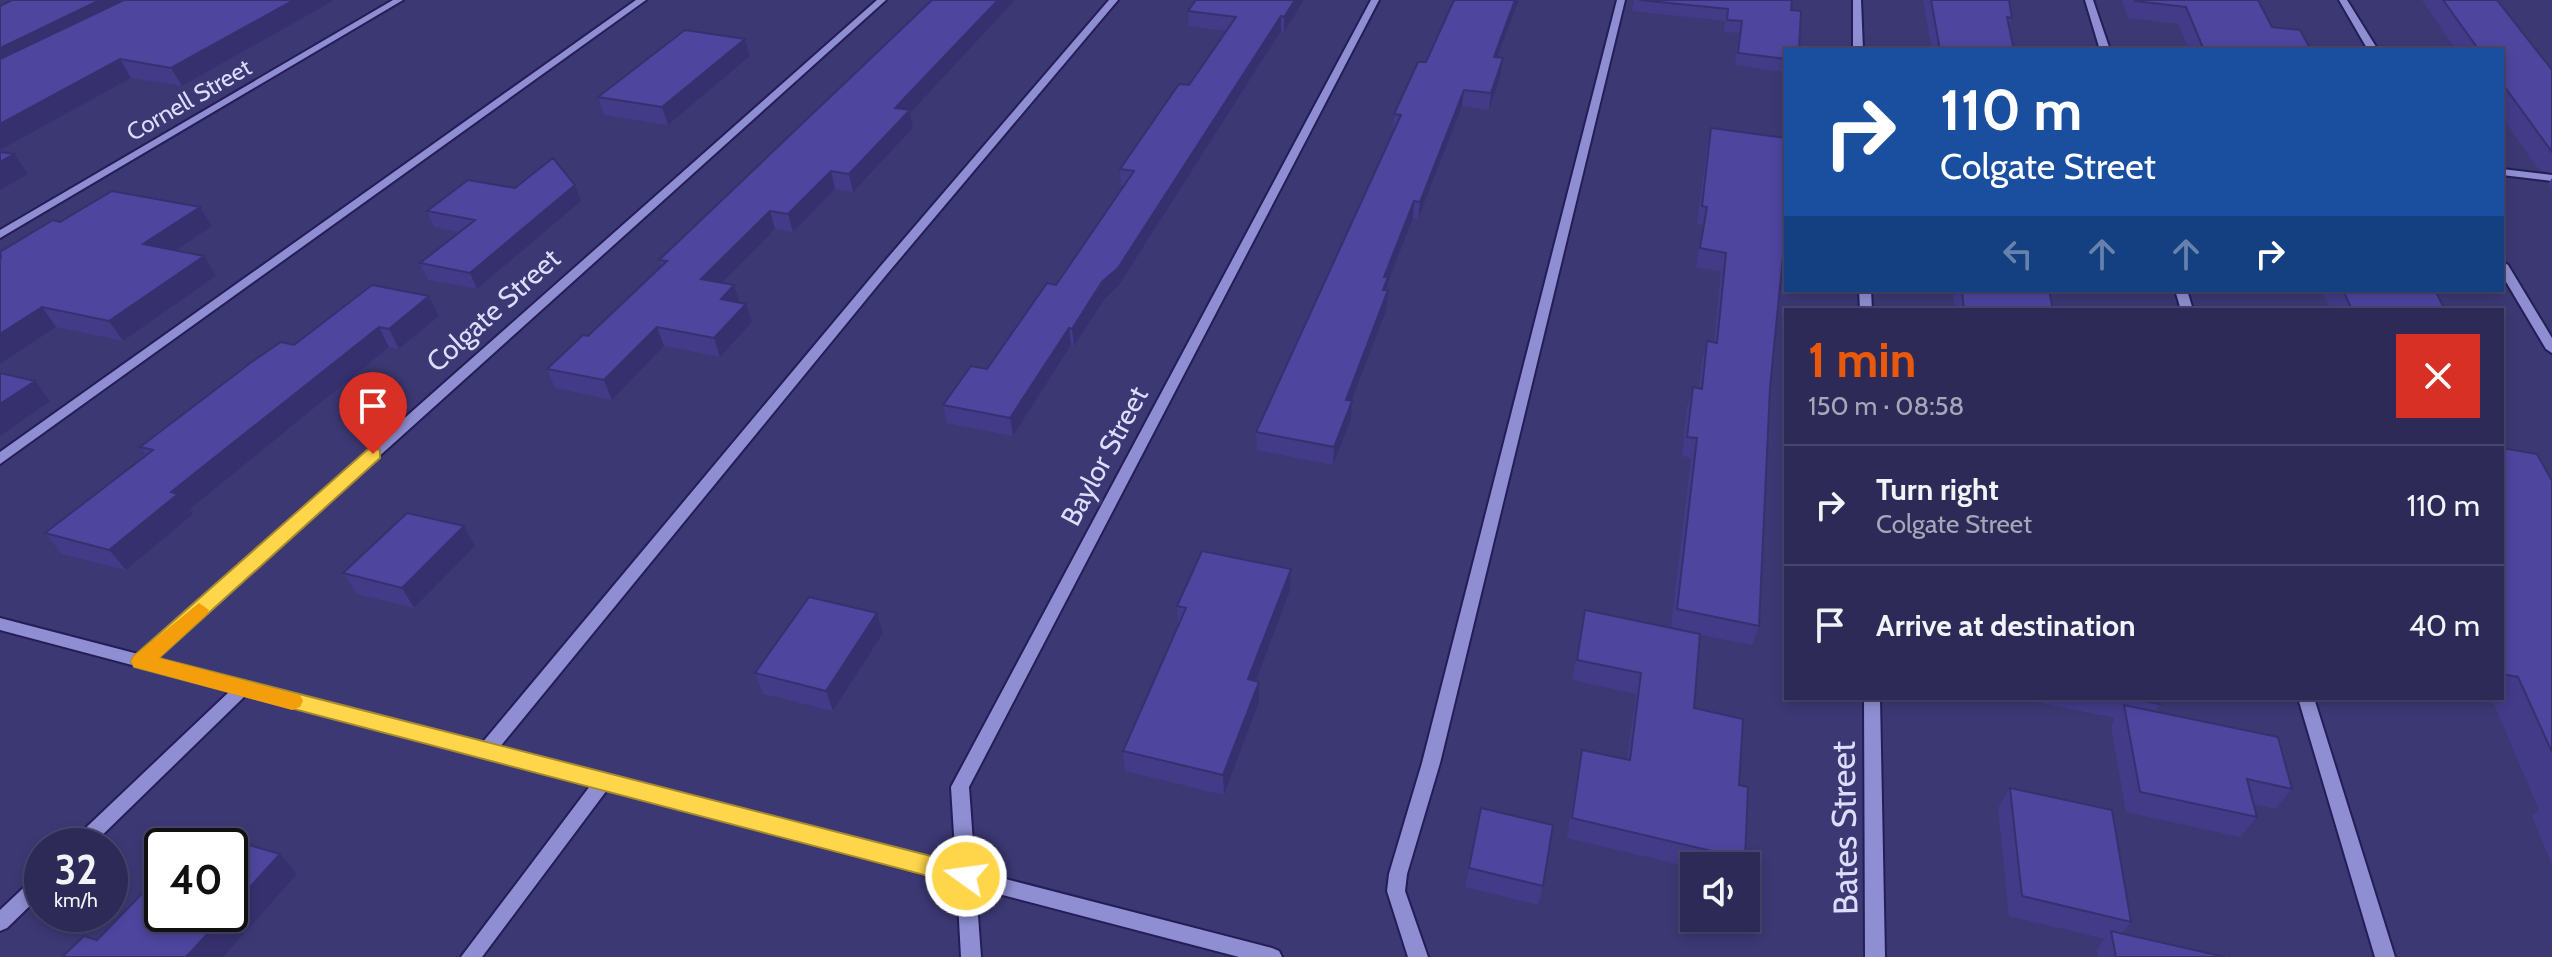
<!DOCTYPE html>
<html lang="en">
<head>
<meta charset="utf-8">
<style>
	body { margin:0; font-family:Cabin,sans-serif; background:#393661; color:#f1f3f6; height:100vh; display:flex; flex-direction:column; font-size:30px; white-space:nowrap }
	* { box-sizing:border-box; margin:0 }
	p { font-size:26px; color:#a7a7ba }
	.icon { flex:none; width:44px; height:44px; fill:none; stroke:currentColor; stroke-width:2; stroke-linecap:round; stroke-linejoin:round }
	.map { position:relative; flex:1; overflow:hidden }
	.side { position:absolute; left:1784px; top:308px; width:720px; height:392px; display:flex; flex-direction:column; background:#2d2a57; border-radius:0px; box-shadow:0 4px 12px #0003,0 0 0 2px #48466d }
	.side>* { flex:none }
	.guide { position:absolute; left:1784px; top:48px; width:720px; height:244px; border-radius:0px; box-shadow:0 4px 12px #0003,0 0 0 2px #48466d; background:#1a4fa0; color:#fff; overflow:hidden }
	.tools { position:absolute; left:1680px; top:852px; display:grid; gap:16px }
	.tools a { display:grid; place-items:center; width:80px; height:80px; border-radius:0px; background:#2d2a57; box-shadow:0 4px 12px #0003,0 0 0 2px #48466d; font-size:40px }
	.speed { position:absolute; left:24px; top:828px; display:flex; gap:16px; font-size:40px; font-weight:700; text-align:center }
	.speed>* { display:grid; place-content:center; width:104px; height:104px; border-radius:50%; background:#2d2a57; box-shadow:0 4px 12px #0003,0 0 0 2px #48466d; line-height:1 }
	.speed small { font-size:20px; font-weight:400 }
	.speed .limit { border:4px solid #111; border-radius:12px; background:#fff; color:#111 }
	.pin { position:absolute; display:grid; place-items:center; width:68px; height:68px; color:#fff; margin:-82px -34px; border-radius:50% 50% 50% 0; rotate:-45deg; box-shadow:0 0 8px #0007 }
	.pin .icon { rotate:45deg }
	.me { position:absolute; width:88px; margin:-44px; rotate:284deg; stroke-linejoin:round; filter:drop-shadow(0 0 6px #0008) }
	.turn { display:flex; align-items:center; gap:28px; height:168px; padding:0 24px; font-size:36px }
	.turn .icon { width:104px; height:104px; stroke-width:2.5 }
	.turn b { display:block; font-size:56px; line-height:68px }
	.lanes { display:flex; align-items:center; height:76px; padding:0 24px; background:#0003; justify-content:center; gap:40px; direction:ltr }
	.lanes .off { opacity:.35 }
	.round { display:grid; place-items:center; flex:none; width:84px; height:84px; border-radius:0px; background:#393661 }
	.headline { display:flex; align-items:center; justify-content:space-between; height:136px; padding:0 24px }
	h1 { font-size:48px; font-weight:800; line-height:60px; color:#ea580c }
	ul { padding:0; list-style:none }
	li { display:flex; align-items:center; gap:24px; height:120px; padding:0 24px; border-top:2px solid #48466d }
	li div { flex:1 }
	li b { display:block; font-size:30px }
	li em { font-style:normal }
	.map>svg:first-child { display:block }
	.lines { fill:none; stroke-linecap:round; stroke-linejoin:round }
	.minor-casing { stroke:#241d57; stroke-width:4 }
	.minor { fill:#8f8ed2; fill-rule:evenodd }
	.wall { fill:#433b88 }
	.shaded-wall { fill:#37306f }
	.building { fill:#4e459e; stroke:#37306f; stroke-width:2 }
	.route { fill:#ffd54a; stroke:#a68a30; stroke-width:2 }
	.slow { fill:#f59e0b }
	.labels { text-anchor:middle; stroke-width:6; stroke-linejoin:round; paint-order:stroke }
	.far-street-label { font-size:24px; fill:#dcddfb; stroke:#3c3874 }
	.street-label { font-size:28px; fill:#dcddfb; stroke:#3c3874 }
	.near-street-label { font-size:34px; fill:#dcddfb; stroke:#3c3874 }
</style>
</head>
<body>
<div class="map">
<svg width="2552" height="957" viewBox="0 0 2552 957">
	<rect width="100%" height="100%" fill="#3c3874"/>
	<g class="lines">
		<g class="minor-casing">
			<path id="minor" d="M393 0H403L0 238V230Z
				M636 0H646L0 464V452Z
				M877 0H886L155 658 482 743 879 268 1109 0H1118L887 274 499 748 956 866 951 787 1371 0H1379L969 787 975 871 1272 948 1279 951 1282 957H1239L976 888 981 957H961L957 883 607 790 482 957H461L590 786 246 695 91 846H70L73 840 230 691 0 630V618L138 654Z
				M1617 0H1625L1440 763 1407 874 1405 891 1428 957H1408L1387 891 1389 874 1422 763Z
				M1853 0H1861L1863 50H1853Z
				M2085 0H2093L2110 50H2100Z
				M2339 0H2347L2378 50H2368Z
				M2502 169 2552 175V181L2502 175Z
				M2502 261 2508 265 2552 338V353L2546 349 2502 275Z
				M1859 290H1871L1872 310H1860Z
				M2175 290H2187L2193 310H2181Z
				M1864 698H1880L1885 957H1865Z
				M2298 698H2314L2395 957H2375Z
				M42 874V894L7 928 0 931V910L36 876Z"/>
		</g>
		<use href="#minor" class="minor"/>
	</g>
	<path class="wall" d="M12 0H332L333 1 182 86 131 78 0 150V6Z
		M1304 0 1284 32 1281 31 1119 285 1104 300 1074 346 1071 345 1013 436 947 423 943 405 987 369 1056 285 1124 186 1121 185 1120 169 1189 85 1227 31 1189 26 1188 11Z
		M1454 0H1519L1498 57 1503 58 1501 74 1489 110 1462 106 1418 219 1413 218 1388 282 1387 308 1351 401V419L1333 465 1257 450 1256 432 1393 131 1394 114 1426 62Z
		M1634 0H1792L1786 50V72L1735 65 1739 33 1724 32 1725 21 1632 11Z
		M1923 0H2009L2012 18 2009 27 2014 50H1932Z
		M2122 0H2258L2272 27 2311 50H2189L2178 24 2128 18Z
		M2422 0H2497L2552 70V173L2539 170 2502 117V50H2456Z
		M745 39 750 56 668 125 604 115 598 97Z
		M910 113 913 128 853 192 835 189 793 232 775 229 722 283 739 302 746 304 752 322 720 357 664 346 612 400 555 388 547 369 588 336 662 266 659 260Z
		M1711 128 1770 388 1759 626 1752 645 1700 635 1694 708 1739 785 1745 859 1742 866H1694V868L1567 838 1578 770 1582 750 1627 760 1636 694 1572 680 1585 610 1671 628 1691 458 1682 456 1687 407 1693 387 1699 388 1702 361 1707 341 1714 343 1721 271 1696 267 1703 225 1697 224 1707 146Z
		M2552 178V189L2548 184Z
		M575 185 581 201 477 289 428 280 420 263 460 232 434 227 427 211 515 188Z
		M200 207 212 226 175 250 216 276 123 341 56 327 0 364 60 222Z
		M1953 290H2049L2053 310H1955Z
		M2322 290H2435L2445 310H2331Z
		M429 296 439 316 399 349 389 347 190 509 193 514 126 570 62 554 45 533 146 455 140 447Z
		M2502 448 2552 481V865L2532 816 2539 810 2494 704 2463 698H2502Z
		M464 526 475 546 414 608 357 594 343 573Z
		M1291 569 1290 590 1256 681 1259 702 1224 795 1125 771 1123 751 1178 627 1177 606Z
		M877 613 883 633 833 711 763 694 755 673Z
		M2022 698H2159L2160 704 2155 712 2292 789 2275 809 2253 804 2257 817 2240 837 2126 812 2111 726 2115 718 2022 699Z
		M2010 788 2131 922 2122 933 2225 957H2098L2096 950 2105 939 2009 916 1998 808Z
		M1469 868 1543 886 1538 905 1465 887Z"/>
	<path class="shaded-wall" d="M100 0H146L0 73V48Z
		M294 0H332L333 1 182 86 171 68Z
		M998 0H1015L910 113 913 128 853 192 849 174 895 108Z
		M1295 0H1304L1284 32V17Z
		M1515 0H1519L1492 72 1494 57Z
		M1281 16V31L1119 285 1104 300 1074 346 1072 329Z
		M745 39 750 56 668 125 662 107Z
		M1503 58 1501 74 1489 110 1491 93Z
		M120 59 131 78 0 150V124Z
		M1464 90 1462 106 1418 219 1420 202Z
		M14 154 28 174 0 190V162Z
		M831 171 835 189 793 232 788 214Z
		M575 185 581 201 477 289 470 273Z
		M1414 201 1413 218 1388 282 1387 295 1382 307 1384 277Z
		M200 207 212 226 155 264 143 244Z
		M770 211 775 229 707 298 701 279Z
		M204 256 216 276 123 341 109 321Z
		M734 285 740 304 721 299Z
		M1388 290 1387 308 1345 418 1346 400Z
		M429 296 439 316 399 349 389 329Z
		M746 304 752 322 720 357 714 338Z
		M42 307 56 327 0 364V334Z
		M379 327 389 347 190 509 193 514 126 570 109 550 171 492Z
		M657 327 664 346 612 400 604 380Z
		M1069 328 1071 345 1013 436 1010 418Z
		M35 381 50 401 0 436V404Z
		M1352 401 1351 419 1333 465 1334 447Z
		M464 526 475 546 414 608 402 588Z
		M1291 569 1290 590 1249 700 1248 679Z
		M877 613 883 633 833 711 826 691Z
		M1259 682V702L1224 795 1223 775Z
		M280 854 297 874 223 957H186L226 914H230V909Z"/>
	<path class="building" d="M12 0H100L0 48V6Z
		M124 0H294L171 68 120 59 0 124V59Z
		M932 0H998L895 108 910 110 849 174 831 171 788 214 770 211 701 279 734 285 721 299 746 304 714 338 657 327 604 380 547 369 583 335 588 336 667 261 659 260Z
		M1196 0H1295L1284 17 1281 16 1118 268 1102 282 1072 329 1069 328 1010 418 943 405 971 366 987 369 1047 283 1056 285 1134 171 1120 169 1179 84 1189 85 1236 17 1188 11Z
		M1454 0H1515L1494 57 1503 58 1491 93 1464 90 1420 202 1414 201 1384 277H1388L1383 290H1388L1346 400 1352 401 1334 447 1256 432 1401 115 1394 114 1418 62H1426Z
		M1639 0H1792L1791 10 1801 11 1799 50H1786V59L1738 53 1742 21 1727 20 1728 9Z
		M1931 0H2009L2012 18 2007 17 2014 50H1940Z
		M2135 0H2258L2272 27 2300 30 2311 50H2204L2186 7 2135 1Z
		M2443 0H2497L2552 70V152L2502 83V50H2479Z
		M685 30 745 39 662 107 598 97Z
		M1711 128 1786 138V226L1770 388 1759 626 1677 609 1697 438 1687 437 1693 387 1702 389 1707 341 1717 343 1726 253 1700 248 1707 207 1702 206Z
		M0 152 14 154 0 162Z
		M553 158 575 185 470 273 420 263 475 220 427 211 468 180 515 188Z
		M112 191 200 207 143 244 204 256 109 321 42 307 0 334V259L1 258 0 252 53 220 60 222Z
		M372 285 429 296 389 329 379 327 171 492 178 494 109 550 45 533 153 450 140 447 253 361 281 342 294 345Z
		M1962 290H2049L2053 310H1964Z
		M2343 290H2435L2445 310H2352Z
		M0 373 35 381 0 404Z
		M2502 448 2537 454 2552 481V752L2518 677 2502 674Z
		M407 513 464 526 402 588 343 573Z
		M1202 551 1291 569 1248 679 1259 682 1223 775 1123 751 1186 608 1177 606Z
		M809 597 877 613 826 691 755 673Z
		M1585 610 1700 634 1694 708 1743 719 1739 785 1748 787 1745 859 1572 818 1582 750 1630 760 1641 673 1577 660Z
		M2129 698H2159L2160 704Z
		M2124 705 2278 737 2292 789 2247 779 2257 817 2140 792Z
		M2010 788 2112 810 2131 922 2022 896Z
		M1481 808 1553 825 1543 886 1469 868Z
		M202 831 280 854 230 909V846H188Z
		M162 873V914H226L186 957H62L84 936 97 940Z
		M2111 931 2225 957H2116Z"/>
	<path class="route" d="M373 448 380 450V458L159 658 966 865 974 868 978 876 974 883 966 886 134 667 131 661 134 656 367 450Z"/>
	<path class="slow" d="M199 603 209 610 206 615 159 658 300 695 303 701 300 707 292 710 134 667 131 661 134 656Z"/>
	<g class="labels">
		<g class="far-street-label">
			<text transform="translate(189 100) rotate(-30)" y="8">Cornell Street</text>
		</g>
		<g class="street-label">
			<text transform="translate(493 310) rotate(-42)" y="10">Colgate Street</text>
			<text transform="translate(1104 456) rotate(-62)" y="10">Baylor Street</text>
		</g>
		<g class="near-street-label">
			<text transform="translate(1844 828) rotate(-91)" y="12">Bates Street</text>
		</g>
	</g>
</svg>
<div class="tools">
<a><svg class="icon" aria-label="sound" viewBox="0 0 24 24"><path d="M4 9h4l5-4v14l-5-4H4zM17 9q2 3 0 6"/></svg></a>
</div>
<div class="speed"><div>32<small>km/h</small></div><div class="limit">40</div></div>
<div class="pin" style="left:373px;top:454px;background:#d93025"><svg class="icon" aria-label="arrive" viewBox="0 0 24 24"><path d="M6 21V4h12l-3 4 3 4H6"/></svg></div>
<svg class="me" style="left:966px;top:876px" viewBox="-20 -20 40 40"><circle r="17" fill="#ffd54a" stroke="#fff" stroke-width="3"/><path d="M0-11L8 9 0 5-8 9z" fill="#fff"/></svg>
<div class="guide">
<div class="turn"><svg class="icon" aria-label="right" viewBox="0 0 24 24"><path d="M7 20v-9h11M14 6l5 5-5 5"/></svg><div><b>110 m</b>Colgate Street</div></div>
<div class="lanes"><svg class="icon off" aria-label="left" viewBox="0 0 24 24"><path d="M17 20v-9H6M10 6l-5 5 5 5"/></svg><svg class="icon off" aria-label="ahead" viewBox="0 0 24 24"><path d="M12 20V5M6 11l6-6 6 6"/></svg><svg class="icon off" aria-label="ahead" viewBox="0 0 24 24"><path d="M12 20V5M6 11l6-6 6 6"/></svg><svg class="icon" aria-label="right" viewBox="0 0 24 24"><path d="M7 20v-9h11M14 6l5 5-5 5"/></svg></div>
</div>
<section class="side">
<div class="headline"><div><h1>1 min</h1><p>150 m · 08:58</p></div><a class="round" style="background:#d93025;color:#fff"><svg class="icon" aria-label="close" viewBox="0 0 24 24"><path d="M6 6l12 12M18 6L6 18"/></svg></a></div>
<ul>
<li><svg class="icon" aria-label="right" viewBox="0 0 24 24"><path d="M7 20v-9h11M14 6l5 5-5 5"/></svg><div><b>Turn right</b><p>Colgate Street</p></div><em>110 m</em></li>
<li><svg class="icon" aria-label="arrive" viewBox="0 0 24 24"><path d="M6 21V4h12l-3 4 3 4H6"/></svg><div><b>Arrive at destination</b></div><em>40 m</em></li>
</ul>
</section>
</div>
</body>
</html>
